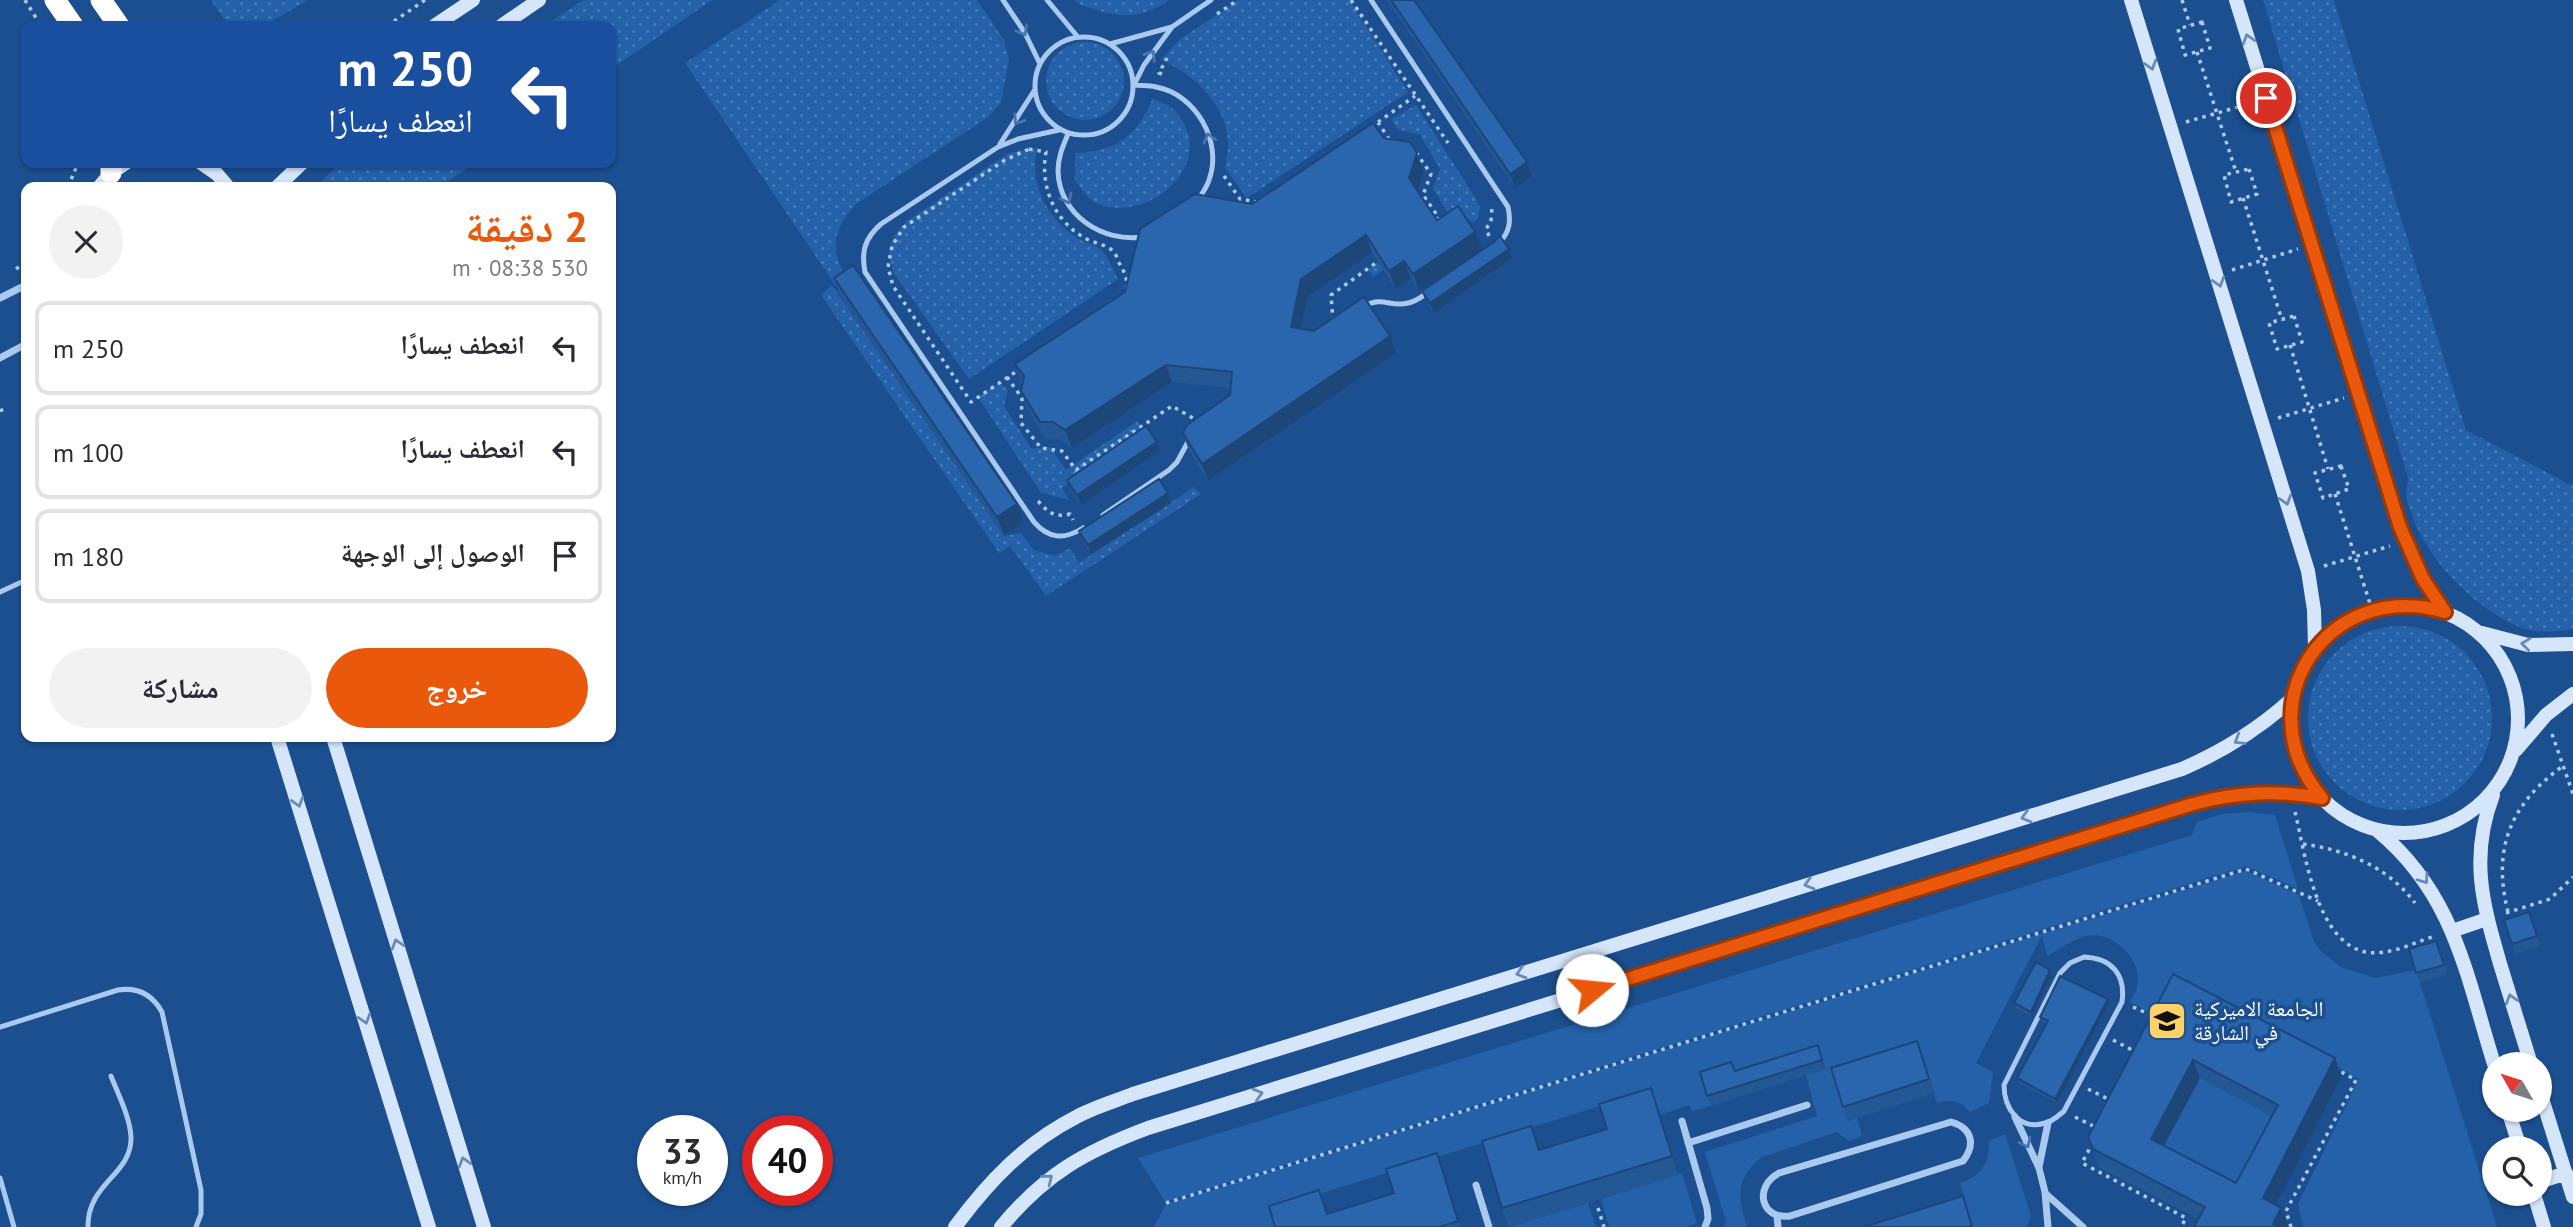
<!DOCTYPE html>
<html lang="ar">
<head>
<meta charset="utf-8">
<style>
	body { margin:0; font-family:"PT Sans","Noto Naskh Arabic",sans-serif; background:#f2f2f3; color:#2b2b33; direction:rtl; height:100vh; display:flex; flex-direction:column; font-size:26px; white-space:nowrap }
	* { box-sizing:border-box; margin:0 }
	p { font-size:23px; color:#7c7c81 }
	.icon { flex:none; width:38px; height:38px; fill:none; stroke:currentColor; stroke-width:2; stroke-linecap:round; stroke-linejoin:round }
	.map { position:relative; flex:1; overflow:hidden; direction:ltr }
	.drawer { position:absolute; left:21px; top:182px; width:595px; height:560px; display:flex; flex-direction:column; background:#fff; border-radius:14px; box-shadow:0 2px 5px #0004; direction:rtl }
	.drawer>* { flex:none }
	.guide { position:absolute; left:21px; top:21px; width:595px; height:147px; border-radius:14px; box-shadow:0 2px 5px #0004; direction:rtl; background:#1a4fa0; color:#fff; overflow:hidden }
	.needle { width:46px; rotate:309deg }
	.buttons { position:absolute; left:2482px; top:1052px; display:grid; gap:14px }
	.buttons a { display:grid; place-items:center; width:70px; height:70px; border-radius:50%; background:#fff; box-shadow:0 2px 5px #0004; font-size:35px }
	.speed { position:absolute; left:637px; top:1115px; display:flex; gap:14px; font-size:35px; font-weight:700; text-align:center }
	.speed>* { display:grid; place-content:center; width:91px; height:91px; border-radius:50%; background:#fff; box-shadow:0 2px 5px #0004; line-height:1 }
	.speed small { font-size:18px; font-weight:400 }
	.speed .limit { border:10px solid #d22; background:#fff; color:#111 }
	.pin { position:absolute; display:grid; place-items:center; width:60px; height:60px; color:#fff; margin:-30px; border:4px solid #fff; border-radius:50%; box-shadow:0 2px 7px #0007 }
	.me { position:absolute; width:77px; margin:-38px; rotate:73deg; stroke-linejoin:round; filter:drop-shadow(0 0 5px #0008) }
	.turn { display:flex; align-items:center; gap:24px; height:147px; padding:0 28px; font-size:32px }
	.turn .icon { width:91px; height:91px; stroke-width:2.5 }
	.turn b { display:block; font-size:49px; line-height:60px }
	.round { display:grid; place-items:center; flex:none; width:74px; height:74px; border-radius:37px; background:#f2f2f3 }
	.summary { display:flex; align-items:center; justify-content:space-between; height:119px; padding:0 28px }
	h1 { font-size:42px; font-weight:800; line-height:52px; color:#ea580c }
	.action { display:flex; gap:14px; margin-top:auto; padding:14px 28px }
	.action a { flex:1; height:80px; border-radius:42px; background:#ea580c; color:#fff; font-size:28px; font-weight:800; line-height:80px; text-align:center }
	.action a+a { background:#f2f2f3; color:#2b2b33 }
	ul { padding:0; list-style:none }
	li { display:flex; align-items:center; gap:21px; height:94px; margin:0 14px 10px; padding:0 14px; border:4px solid #e1e1e2; border-radius:14px }
	li div { flex:1 }
	li b { display:block; font-size:26px }
	li em { font-style:normal }
	.map>svg:first-child { display:block }
	.grass { fill:url(#grass-dots) }
	.garden { fill:#2461a8 }
	.lines { fill:none; stroke-linecap:round; stroke-linejoin:round }
	.path { stroke:#a9c9ee; stroke-width:3.5; stroke-dasharray:3.5 5; stroke-linecap:butt }
	.lane { stroke:#a9c9ee; stroke-width:5 }
	.street { stroke:#a9c9ee; stroke-width:7 }
	.secondary { stroke:#d6e6fa; stroke-width:14 }
	.highway { stroke:#fff; stroke-width:21 }
	.wall { fill:#245895; fill-rule:evenodd }
	.shaded-wall { fill:#1d4779 }
	.building { fill:#2a66ad; stroke:#1d4779; stroke-width:2; fill-rule:evenodd }
	.oneway { stroke:#4674ac }
	.oneway2 { stroke:#668bba }
	.route-casing { stroke:#983908; stroke-width:18 }
	.route { stroke:#ea580c; stroke-width:12 }
	.labels { text-anchor:middle; stroke-width:7; stroke-linejoin:round; paint-order:stroke }
	.poi-label { font-size:21px; fill:#fff; stroke:#1b4f8f; text-anchor:start }
</style>
</head>
<body>
<div class="map">
<svg width="2573" height="1227" viewBox="0 0 2573 1227">
	<defs>
		<pattern id="grass-dots" width="8" height="8" patternUnits="userSpaceOnUse" patternTransform="scale(1.75)"><rect width="8" height="8" fill="#2461a8"/><path d="M2 2h.1M6 6h.1" fill="none" stroke="#4579b5" stroke-width="1.8" stroke-linecap="round"/></pattern>
	</defs>
	<rect width="100%" height="100%" fill="#1b4f8f"/>
	<path class="grass" d="M211 0H308L264 26H229Z
		M584 0H712L611 69V26H544Z
		M780 0H977L1004 40 1009 60 1001 103 987 118 856 204C830 233 830 252 850 284L840 292 685 63Z
		M1074 0H1169C1143 18 1124 19 1094 9 1087 7 1079 5 1074 0Z
		M1239 0H1349L1408 92 1247 198 1225 168C1226 159 1229 149 1228 141 1225 102 1193 74 1161 60L1179 40Z
		M2263 0H2334L2466 430 2573 486V629C2556 632 2535 634 2519 627 2476 609 2427 560 2412 515 2410 509 2406 501 2406 494 2406 489 2408 483 2408 478Z
		M1046 81a39 39 0 1 1 78 0a39 39 0 1 1-78 0Z
		M1153 98C1160 102 1171 106 1176 112 1220 163 1149 224 1098 204 1089 201 1081 188 1075 181V153C1117 151 1136 137 1153 98Z
		M1416 105 1473 194 1480 207 1478 219 1473 223 1463 215 1373 277 1368 269 1449 215 1433 188 1440 169 1420 135 1397 129 1391 119Z
		M1037 148C1030 185 1045 216 1077 238 1084 243 1095 244 1101 250 1109 257 1113 270 1118 279L969 379 893 272 889 253 893 237 908 220 1009 153Z
		M340 163H475L439 187H316Z
		M832 285 1004 536 1021 533 1034 550 1055 556 1070 548 1079 563 1194 487 1201 494 1046 596 1010 546 999 553 821 295Z
		M1000 382 1008 391 1004 406 1031 448 1050 447 1066 470 1137 421 1145 433 1062 488 1069 500 1041 493 978 397Z
		M2308 718a92 92 0 1 1 184 0a92 92 0 1 1-184 0Z"/>
	<path class="garden" d="M2249 812 2275 815 2298 889 2246 866 1165 1202 1138 1158 2192 835 2197 822 2222 814Z
		M2246 871 2299 895 2314 942 2322 952 2341 967 2375 978 2416 970 2497 1227H2303L2298 1204 2359 1079 2174 981 2155 1015 2130 1002C2132 997 2136 992 2137 987 2144 960 2113 930 2086 936 2074 938 2059 950 2047 956L2042 935 1976 1063 1993 1072 1989 1103 1970 1112C1961 1101 1951 1099 1937 1103L1922 1055 1857 1118 1862 1136 1849 1141 1837 1132 1760 1158C1735 1180 1738 1198 1747 1227H1724L1726 1222 1705 1152 1817 1116 1802 1061 1711 1106 1692 1111 1689 1105 1660 1115 1651 1090 1271 1209 1276 1227H1154L1166 1204Z
		M2200 1078 2285 1123 2235 1217 2151 1170Z
		M2005 1134 2031 1216 2027 1227H1973L1960 1183C1981 1176 1990 1164 1989 1141Z
		M1682 1173 1697 1223 1685 1227H1609L1601 1199Z
		M1588 1203 1596 1227H1509Z"/>
	<g class="lines">
		<path class="path" d="M25 0 41 26
			M1351 0 1448 143
			M2182 0 2190 25
			M1217 14 1238 0
			M2202 22 2210 48 2185 55 2178 29Z
			M387 26 425 0
			M2197 52 2236 172
			M1162 74 1159 73 1167 58
			M1378 122 1390 141
			M2186 122 2252 103
			M1371 127 1415 96
			M1410 147 1413 148 1431 174 1423 195 1439 218 1435 221
			M1029 149 1046 152C1040 185 1053 219 1083 237 1092 243 1106 244 1113 251 1116 254 1117 258 1118 261 1127 276 1131 286 1121 301L971 402 893 286 888 267 892 246 904 227 1005 160Z
			M2249 169 2257 194 2231 202 2224 175Z
			M1224 176 1240 199 1257 202
			M68 187 78 163
			M2243 198 2282 320
			M1489 236 1486 229 1491 221 1492 207
			M16 269 26 262
			M2232 270 2298 249
			M2294 316 2302 342 2277 349 2269 323Z
			M1333 321 1331 295 1380 260
			M2290 345 2328 469
			M1007 377 1022 398 1021 423 1041 448 1062 451 1076 470 1172 406 1198 421
			M0 411 6 408
			M2278 418 2344 398
			M2341 466 2349 489 2323 498 2315 473Z
			M2335 494 2372 610
			M1038 501C1048 512 1054 518 1070 514L1073 520
			M2324 566 2390 546
			M2552 734 2573 794
			M2295 812C2306 856 2318 963 2384 952 2401 950 2419 941 2435 936
			M2303 844C2347 850 2388 867 2415 903
			M2508 912C2492 849 2510 804 2563 766
			M2506 913 2550 899 2573 877
			M2133 1007 2155 1017
			M2113 1040 2134 1051
			M2088 1089 2112 1101
			M2075 1117 2097 1128
			M2093 1142 2082 1163 2186 1218 2181 1227
			M1166 1203 2246 869 2318 901
			M1598 1208 1604 1227
			M2291 1227 2286 1211 2356 1080 2336 1069"/>
		<path class="lane" d="M1003 0 1025 33 1040 64
			M1047 0 1077 36
			M1371 0 1508 207C1511 221 1510 231 1500 242
			M1172 27 1144 65 1134 85C1141 86 1149 85 1156 87 1196 94 1223 142 1209 180 1207 187 1202 193 1199 199
			M1035 86a49 49 0 1 1 98 0a49 49 0 1 1-98 0Z
			M1110 44 1172 27 1211 0
			M1059 130 1018 139 998 147 881 224C865 238 861 251 865 272L1034 522C1049 539 1064 540 1083 528
			M1068 134C1063 146 1058 157 1058 171 1059 215 1103 243 1143 237
			M1000 144 1034 91
			M1363 307C1383 295 1390 308 1408 303 1416 302 1422 296 1429 292
			M1103 515 1169 470 1177 462 1189 440
			M0 592 26 580
			M2084 957C2111 958 2126 974 2122 1002L2064 1111C2058 1116 2052 1122 2045 1123 2019 1131 2004 1108 2004 1085L2060 973 2070 963Z
			M0 1027 118 990C138 987 152 994 162 1012L201 1190V1214L196 1227
			M0 1178 14 1227
			M88 1227C87 1183 132 1175 131 1137 130 1117 118 1094 111 1076"/>
		<path class="street" d="M0 298 26 285
			M0 358 26 344
			M2015 1117 2039 1168 2045 1192 2048 1227
			M1682 1121 1707 1208 1708 1219 1705 1227
			M1951 1122C1972 1128 1976 1144 1963 1161L1790 1216C1761 1220 1753 1187 1779 1173Z
			M1688 1143 1807 1105
			M2039 1167 2048 1123
			M1476 1185 1489 1227
			M2045 1193 2083 1227
			M1777 1216 1778 1227"/>
		<path class="secondary" d="M2131 0 2308 571 2314 610 2315 648
			M2236 0 2400 527 2423 579 2445 612
			M434 26 473 0
			M501 26 539 0
			M201 163 217 174 228 187
			M99 187 111 173 126 163
			M277 187 302 163
			M2290 719a114 114 0 1 1 228 0a114 114 0 1 1-228 0Z
			M2482 633 2528 645 2573 644
			M277 737 429 1227
			M333 737 484 1227
			M2516 750 2546 715 2573 694
			M2493 795C2469 858 2483 905 2501 967 2511 999 2521 1032 2531 1064
			M2378 831C2454 894 2466 974 2494 1064
			M2452 931 2487 919
			M2539 1089 2573 1197
			M2508 1110 2520 1148
			M2539 1182 2566 1173
			M2534 1194 2544 1227
			M955 1227C989 1181 1025 1143 1078 1116 1095 1107 1115 1101 1133 1094L2182 769C2224 751 2259 729 2293 698
			M1001 1227C1045 1174 1084 1152 1148 1128L2193 804C2238 792 2277 790 2322 798"/>
		<path class="highway" d="M55 0 73 26
			M101 0 119 26
			M111 173V163"/>
	</g>
	<path class="wall" d="M1387 0H1414L1527 162 1532 176 1515 188Z
		M1384 138 1417 153 1423 171 1417 190 1437 220 1482 250 1419 291 1411 279 1396 289 1372 253 1308 296 1301 329 1314 331 1390 336 1396 353 1208 481 1189 451 1183 433 1230 395 1231 388 1172 382 1072 448 1060 439 1046 440 1027 408 1021 391 1022 383 1015 364 1125 292 1252 204Z
		M1509 249 1512 258 1434 313 1425 300 1422 291Z
		M834 278 1017 504 1023 522 1004 536 840 296Z
		M1157 442 1160 451 1081 505 1070 489 1067 480Z
		M1168 493 1171 503 1091 554 1082 540 1079 531Z
		M2529 912 2540 946 2515 954 2512 944Z
		M2436 941 2448 974 2420 983 2409 949Z
		M2050 970 2052 975 2032 1016 2016 1008 2014 1003Z
		M2173 974 2335 1058 2342 1076 2276 1205 2281 1208 2288 1226 2199 1219 2100 1168 2088 1137ZM2200 1078 2272 1116 2236 1183 2164 1145Z
		M2108 999 2109 1004 2057 1103 2019 1083 2017 1078 2046 1024 2042 1022 2040 1017Z
		M1917 1041 1935 1093 1848 1121 1843 1107Z
		M1818 1045 1826 1069 1711 1106 1707 1096 1735 1071Z
		M1657 1107 1678 1175 1509 1227 1502 1208 1540 1150 1607 1129Z
		M1437 1153 1461 1227H1275L1327 1214 1394 1193Z"/>
	<path class="shaded-wall" d="M1417 153 1423 171 1416 196 1409 178Z
		M1527 162 1532 176 1515 188 1510 174Z
		M1475 232 1482 250 1419 291 1413 274Z
		M1366 235 1372 253 1308 296 1297 345 1291 327 1301 279Z
		M1509 249 1512 258 1434 313 1430 303Z
		M1404 261 1411 279 1396 289 1389 271Z
		M1390 336 1396 353 1208 481 1202 464Z
		M1166 365 1172 382 1072 448 1065 430Z
		M1157 442 1160 451 1081 505 1077 495Z
		M1168 493 1171 503 1091 554 1088 545Z
		M1017 504 1023 522 1004 536 997 517Z
		M2050 970 2052 975 2032 1016 2031 1012Z
		M2108 999 2109 1004 2057 1103 2055 1099Z
		M2335 1058 2342 1076 2270 1216 2263 1198Z
		M2193 1060 2200 1078 2158 1157 2151 1139Z
		M1437 1153 1444 1172 1461 1227 1458 1221Z
		M2281 1208 2288 1226 2274 1227 2273 1224Z"/>
	<path class="building" d="M1391 0H1414L1527 162 1510 174Z
		M1373 123 1384 138 1410 142 1417 153 1409 178 1437 220 1458 206 1475 232 1413 274 1404 261 1389 271 1366 235 1301 279 1291 327 1314 331 1364 297 1390 336 1202 464 1183 433 1187 425 1230 395 1232 372 1166 365 1065 430 1053 422H1040L1021 391 1024 376 1015 364 1125 292 1140 229 1195 194 1252 204Z
		M1500 236 1509 249 1430 303 1422 291 1494 242Z
		M853 265 1017 504 997 517 834 278Z
		M1146 426 1157 442 1077 495 1067 480Z
		M1159 479 1168 493 1088 545 1079 531Z
		M2529 912 2537 936 2512 944 2504 920Z
		M2436 941 2444 965 2416 973 2409 949Z
		M2036 962 2050 970 2031 1012 2014 1003Z
		M2173 974 2335 1058 2263 1198 2281 1208 2273 1224 2279 1227H2194L2205 1207 2093 1149 2088 1137ZM2193 1060 2278 1105 2236 1183 2151 1139Z
		M2060 976 2108 999 2055 1099 2017 1078 2048 1021 2040 1017Z
		M1917 1041 1929 1079 1843 1107 1831 1068Z
		M1818 1045 1822 1060 1707 1096 1700 1072 1731 1062 1735 1071Z
		M1651 1088 1672 1156 1502 1208 1482 1141 1531 1126 1539 1150 1607 1129 1599 1104Z
		M1437 1153 1458 1221 1439 1227H1275L1269 1206 1319 1190 1327 1214 1394 1193 1386 1169Z
		M1963 1196 1972 1227H1864Z"/>
	<defs><path id="oneway-chevron" d="M-2-3.5L2.5 0L-2 3.5" fill="none" stroke-width="1.6" stroke-linecap="round" stroke-linejoin="round" transform="scale(1.75)"/></defs>
	<g class="oneway">
		<use href="#oneway-chevron" transform="translate(1023 31) rotate(60)"/>
		<use href="#oneway-chevron" transform="translate(1151 55) rotate(-57)"/>
		<use href="#oneway-chevron" transform="translate(1018 120) rotate(123)"/>
		<use href="#oneway-chevron" transform="translate(1209 138) rotate(-106)"/>
		<use href="#oneway-chevron" transform="translate(1067 199) rotate(64)"/>
		<use href="#oneway-chevron" transform="translate(2026 1143) rotate(64)"/>
	</g>
	<g class="oneway2">
		<use href="#oneway-chevron" transform="translate(2248 39) rotate(-107)"/>
		<use href="#oneway-chevron" transform="translate(2151 65) rotate(73)"/>
		<use href="#oneway-chevron" transform="translate(2219 282) rotate(73)"/>
		<use href="#oneway-chevron" transform="translate(2286 500) rotate(73)"/>
		<use href="#oneway-chevron" transform="translate(2526 644) rotate(-173)"/>
		<use href="#oneway-chevron" transform="translate(2239 740) rotate(148)"/>
		<use href="#oneway-chevron" transform="translate(298 802) rotate(73)"/>
		<use href="#oneway-chevron" transform="translate(2026 817) rotate(163)"/>
		<use href="#oneway-chevron" transform="translate(2424 879) rotate(54)"/>
		<use href="#oneway-chevron" transform="translate(1809 884) rotate(163)"/>
		<use href="#oneway-chevron" transform="translate(397 944) rotate(-107)"/>
		<use href="#oneway-chevron" transform="translate(1521 973) rotate(163)"/>
		<use href="#oneway-chevron" transform="translate(2511 999) rotate(-107)"/>
		<use href="#oneway-chevron" transform="translate(365 1019) rotate(73)"/>
		<use href="#oneway-chevron" transform="translate(1258 1094) rotate(-17)"/>
		<use href="#oneway-chevron" transform="translate(464 1162) rotate(-107)"/>
		<use href="#oneway-chevron" transform="translate(1048 1179) rotate(-39)"/>
	</g>
	<g class="lines">
		<g class="route-casing">
			<path id="route" d="M1592 990 2193 804C2238 792 2277 790 2322 798 2243 704 2328 577 2445 612L2423 579 2400 527 2266 98"/>
		</g>
		<use href="#route" class="route"/>
	</g>
	<defs>
		<g id="university-square" transform="scale(2.0125)"><rect x="-9" y="-9" width="18" height="18" rx="4" fill="#ffd166" stroke="#1b4f8f"/><path d="M0-5L7-2L0 1L-7-2ZM-4 1L0 2.5L4 1V4Q0 6-4 4Z" fill="#111"/></g>
	</defs>
	<g fill-rule="evenodd">
		<use href="#university-square" x="2167" y="1021"/>
	</g>
	<g class="labels">
		<g class="poi-label">
			<text x="2194" y="1016">الجامعة الاميركية<tspan x="2194" dy="24">في الشارقة</tspan></text>
		</g>
	</g>
</svg>
<div class="buttons">
<a><svg class="needle" viewBox="-14 -14 28 28"><path d="M0-13l5 13h-10z" fill="#e53935"/><path d="M0 13l5-13h-10z" fill="#7c7c81"/></svg></a>
<a><svg class="icon" aria-label="search" viewBox="0 0 24 24"><circle cx="10" cy="10" r="6"/><path d="M15 15l6 6"/></svg></a>
</div>
<div class="speed"><div>33<small>km/h</small></div><div class="limit">40</div></div>
<div class="pin" style="left:2266px;top:98px;background:#d93025"><svg class="icon" aria-label="arrive" viewBox="0 0 24 24"><path d="M6 21V4h12l-3 4 3 4H6"/></svg></div>
<svg class="me" style="left:1592px;top:990px" viewBox="-20 -20 40 40"><circle r="19" fill="#fff"/><path d="M0-13L10 11 0 6-10 11z" fill="#ea580c"/></svg>
<div class="guide">
<div class="turn"><svg class="icon" aria-label="left" viewBox="0 0 24 24"><path d="M17 20v-9H6M10 6l-5 5 5 5"/></svg><div><b>250 m</b>انعطف يسارًا</div></div>
</div>
<section class="drawer">
<div class="summary"><div><h1>2 دقيقة</h1><p>530 m · 08:38</p></div><a class="round"><svg class="icon" aria-label="close" viewBox="0 0 24 24"><path d="M6 6l12 12M18 6L6 18"/></svg></a></div>
<ul>
<li><svg class="icon" aria-label="left" viewBox="0 0 24 24"><path d="M17 20v-9H6M10 6l-5 5 5 5"/></svg><div><b>انعطف يسارًا</b></div><em>250 m</em></li>
<li><svg class="icon" aria-label="left" viewBox="0 0 24 24"><path d="M17 20v-9H6M10 6l-5 5 5 5"/></svg><div><b>انعطف يسارًا</b></div><em>100 m</em></li>
<li><svg class="icon" aria-label="arrive" viewBox="0 0 24 24"><path d="M6 21V4h12l-3 4 3 4H6"/></svg><div><b>الوصول إلى الوجهة</b></div><em>180 m</em></li>
</ul>
<div class="action"><a>خروج</a><a>مشاركة</a></div>
</section>
</div>
</body>
</html>
